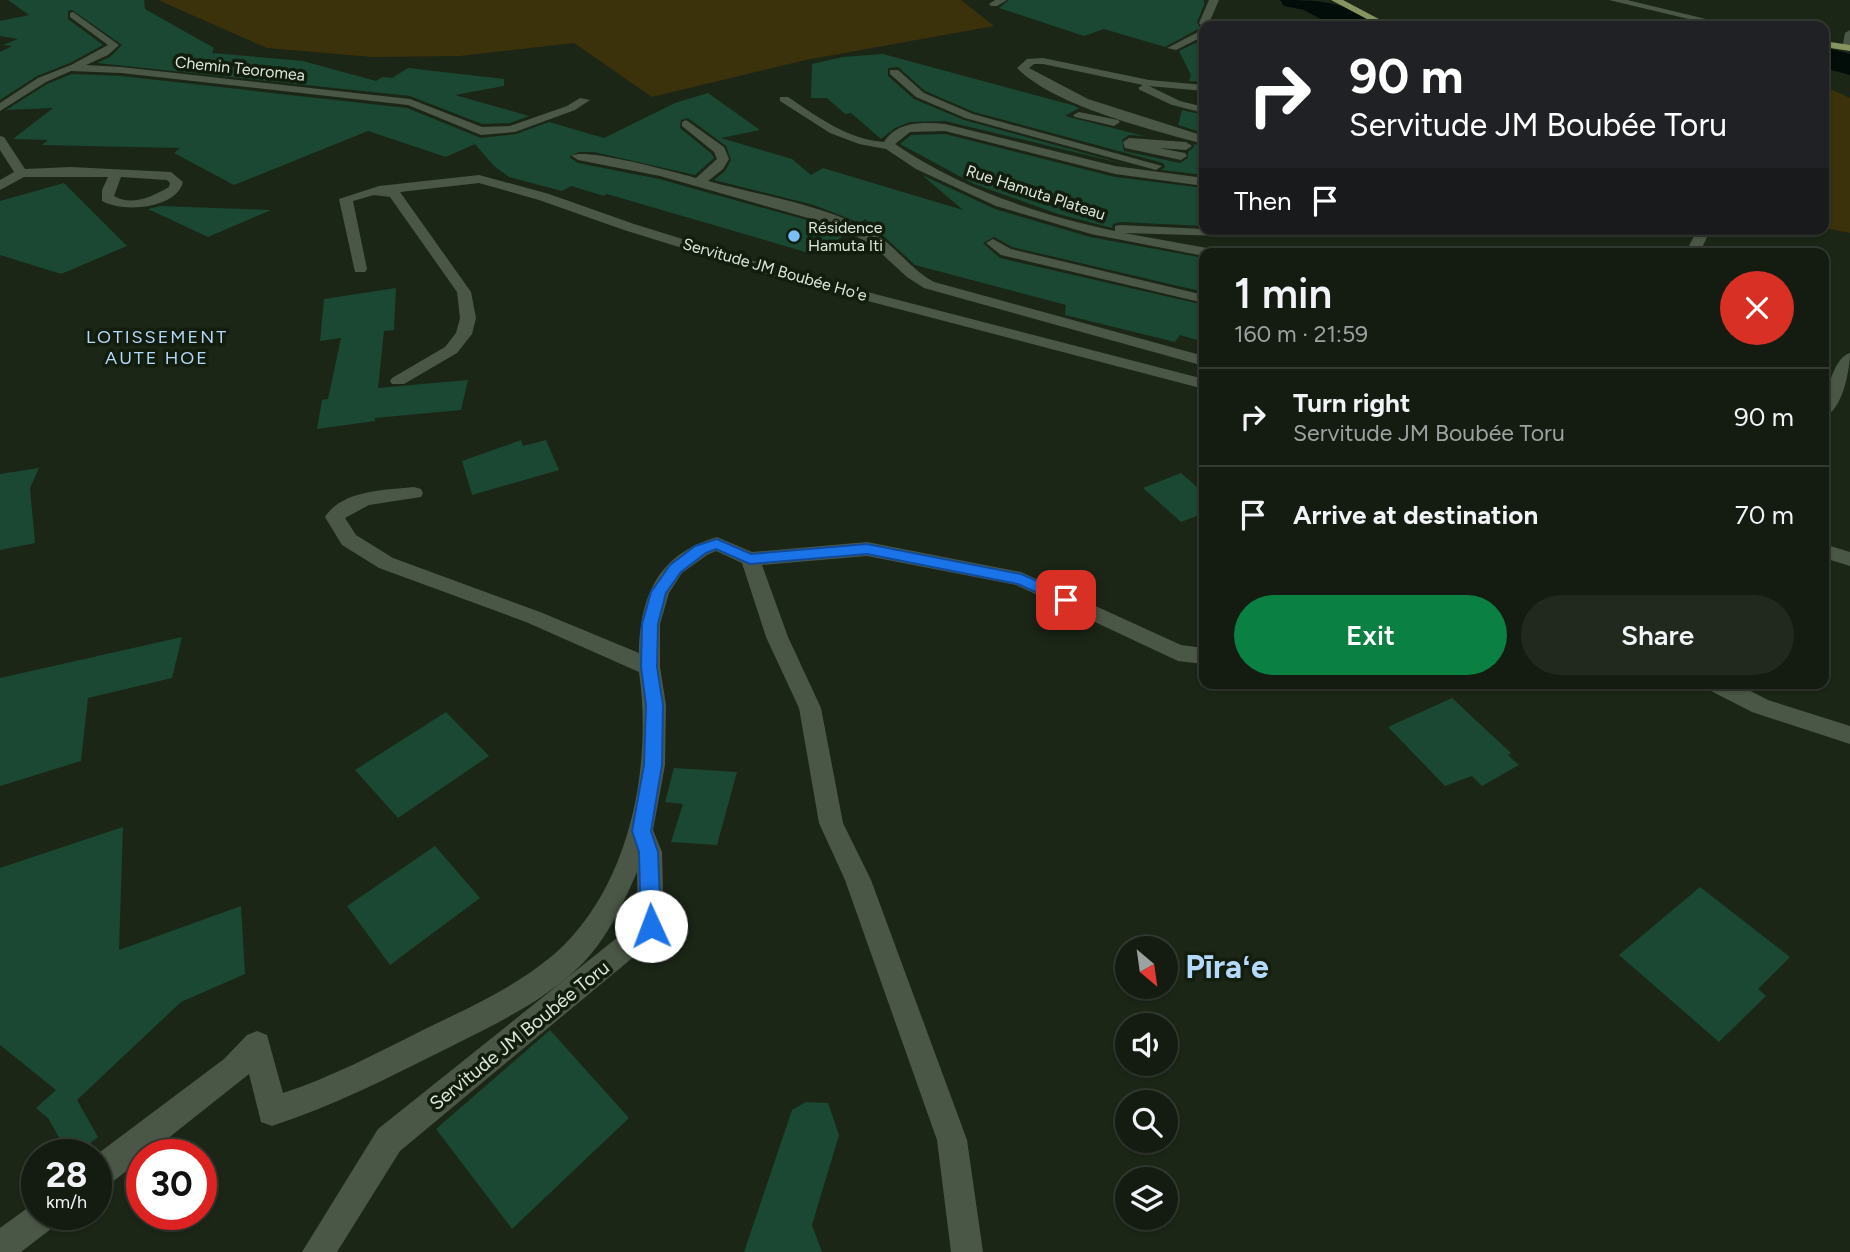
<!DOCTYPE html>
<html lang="en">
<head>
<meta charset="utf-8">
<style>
	body { margin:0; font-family:Figtree,sans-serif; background:#21291f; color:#f1f3f6; height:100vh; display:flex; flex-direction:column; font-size:26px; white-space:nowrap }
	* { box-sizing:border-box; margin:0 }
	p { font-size:23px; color:#9da19f }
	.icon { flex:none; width:38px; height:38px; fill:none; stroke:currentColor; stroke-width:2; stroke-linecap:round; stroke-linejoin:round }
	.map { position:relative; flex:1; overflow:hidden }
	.side { position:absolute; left:1199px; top:248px; width:630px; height:441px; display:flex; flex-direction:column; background:#141c11; border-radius:14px; box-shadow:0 2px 5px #0004,0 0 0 2px #333a31 }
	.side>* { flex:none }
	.banner { position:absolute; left:1199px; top:21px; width:630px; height:214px; border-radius:14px; box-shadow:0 2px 5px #0004,0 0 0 2px #333a31; background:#202124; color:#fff; overflow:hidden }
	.needle { width:46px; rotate:151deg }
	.tools { position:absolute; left:1115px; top:936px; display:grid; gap:14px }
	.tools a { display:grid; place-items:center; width:63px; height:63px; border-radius:50%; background:#141c11; box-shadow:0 2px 5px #0004,0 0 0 2px #333a31; font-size:35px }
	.speed { position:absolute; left:21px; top:1139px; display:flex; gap:14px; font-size:35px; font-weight:700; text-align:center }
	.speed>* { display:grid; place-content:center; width:91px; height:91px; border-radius:50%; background:#141c11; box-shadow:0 2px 5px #0004,0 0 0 2px #333a31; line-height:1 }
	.speed small { font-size:18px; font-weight:400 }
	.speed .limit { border:10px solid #d22; background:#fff; color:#111 }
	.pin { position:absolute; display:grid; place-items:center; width:60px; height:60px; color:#fff; margin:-30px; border-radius:14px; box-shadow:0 4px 10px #0006 }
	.me { position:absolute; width:77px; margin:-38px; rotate:358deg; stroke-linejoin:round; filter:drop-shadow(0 0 5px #0008) }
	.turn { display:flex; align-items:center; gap:24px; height:147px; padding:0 35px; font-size:32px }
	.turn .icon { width:91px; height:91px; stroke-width:2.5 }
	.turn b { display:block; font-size:49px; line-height:60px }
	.then { display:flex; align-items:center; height:66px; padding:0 35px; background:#0003; gap:14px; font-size:26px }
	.round { display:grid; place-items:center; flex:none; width:74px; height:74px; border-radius:37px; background:#21291f }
	.headline { display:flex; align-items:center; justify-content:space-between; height:119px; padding:0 35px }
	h1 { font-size:42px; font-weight:600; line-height:52px }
	.primary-button { display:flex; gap:14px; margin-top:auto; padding:14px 35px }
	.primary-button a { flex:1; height:80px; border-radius:42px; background:#0b8043; color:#fff; font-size:28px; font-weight:600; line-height:80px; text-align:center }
	.primary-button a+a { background:#21291f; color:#f1f3f6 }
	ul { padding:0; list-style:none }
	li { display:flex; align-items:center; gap:21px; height:98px; padding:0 35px; border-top:2px solid #333a31 }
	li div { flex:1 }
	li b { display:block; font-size:26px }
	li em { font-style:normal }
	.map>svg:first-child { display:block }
	.green { fill:#3b310a }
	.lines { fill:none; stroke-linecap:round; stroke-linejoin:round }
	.river { fill:#020d0a; fill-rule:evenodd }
	.building { fill:#1a4832 }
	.minor { fill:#4b5746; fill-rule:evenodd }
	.major { fill:#879360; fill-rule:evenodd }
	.route { fill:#1a73e8; stroke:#114b97; stroke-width:2 }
	.poi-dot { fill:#7abef8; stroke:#121d0e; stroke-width:2.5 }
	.labels { text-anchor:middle; stroke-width:7; stroke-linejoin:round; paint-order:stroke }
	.far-street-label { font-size:16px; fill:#dee6db; stroke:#121d0e }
	.far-poi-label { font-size:16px; fill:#dee6db; stroke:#121d0e; text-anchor:start }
	.far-neighbourhood-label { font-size:18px; letter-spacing:2px; fill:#b5d9fa; stroke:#121d0e }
	.street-label { font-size:19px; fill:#dee6db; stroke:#121d0e }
	.near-district-label { font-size:32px; font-weight:bold; fill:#b5d9fa; stroke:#121d0e }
</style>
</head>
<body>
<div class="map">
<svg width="1850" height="1252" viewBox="0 0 1850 1252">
	<rect width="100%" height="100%" fill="#1b2617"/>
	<path class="green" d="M158 0H961L994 26 806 60 652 97 574 43 460 56 372 57 267 48Z
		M1824 86 1850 98V233L1824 228Z"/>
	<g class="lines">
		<path class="river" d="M1280 0C1310 0 1353 0 1373 26H1334L1304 10 1284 6Z
			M1824 47 1850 54V75L1824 68Z"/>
	</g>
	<path class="building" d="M8 0H144L145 9 214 48 212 53 303 61 376 81 382 77 392 78 408 68 504 79V86L455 95 529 116 510 123 482 124 410 96 97 63 110 57 122 45 72 10 68 11V19L103 45 70 63 37 76 0 100V52L12 46 3 45 18 39 0 36V21L29 15Z
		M1009 0H1204V5L1197 22 1200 28 1165 47 1104 29 1084 36 999 8Z
		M1204 39V82L1189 81 1191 75 1179 51Z
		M883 54 1072 105 1079 108 1065 116 1144 136 1129 135 1122 140 1124 151 1180 163 1188 158V152L1194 147V144L1204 146V175L1161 170 1165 167 1163 163 974 112 925 91 898 67 888 68V76L914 99 964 120 1128 165 945 121 910 122 895 128 881 139 851 113 845 114 827 98H811L812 64 843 57Z
		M72 74 121 76 407 108 481 138 516 134 549 122 604 138 675 103 708 93 760 130 721 138 792 159 811 175 823 168 963 210 922 175 995 209 1090 237 1204 258V292L1012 247 994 237 983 243 1000 258 1204 305V342L1180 335 1175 342 1065 315 1066 305 915 265 865 219 860 223 814 205 714 180 725 171 731 160 726 146 688 118 681 120 680 128 712 154 714 158 695 175 594 152H579L569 157 578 163 659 179 832 227 845 234 827 249 819 246 809 253 607 194 604 196 571 186 562 191 509 177 494 166 475 144 446 157 368 131 234 185 174 153 180 148 42 145 48 140 13 139 53 108 6 110 47 84Z
		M1182 110 1204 115V133L1178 125Z
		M945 134 1115 177 1204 188V226L1120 222 1113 224 1112 228 1058 214 974 184 900 144 911 135Z
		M64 183 127 246 61 274 0 255V201Z
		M160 206 271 210 208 237 148 209Z
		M396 288 394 330 384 331 378 388 468 380 461 410 375 418V421L317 429 322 400 328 399 341 338 320 341 324 299Z
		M521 440 523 446 546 440 559 470 472 495 462 461Z
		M39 468 30 488 35 543 0 550V474Z
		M1181 473 1204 493V513L1181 522 1143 488Z
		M182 637 172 678 88 698 81 761 0 786V678Z
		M1452 698 1511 753 1508 755 1519 765 1482 786 1472 776 1445 786 1388 727Z
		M446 712 489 756 398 818 355 770Z
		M674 768 737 772 717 845 671 842 683 804 665 802Z
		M123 827 119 950 241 906 245 974 181 1002 77 1100 98 1137 75 1155H69L48 1118 36 1108 56 1090 0 1045V868Z
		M435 846 480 898 390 965 347 906Z
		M1700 887 1790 957 1758 989 1766 996 1719 1042 1619 955Z
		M550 1030 629 1118 512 1229 436 1129Z
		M806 1102 828 1103 839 1135 812 1225 822 1252H744L792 1110Z"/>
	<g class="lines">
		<path class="minor" d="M995 0H1007L997 6H991L989 4Z
			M1209 0H1219L1209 23 1211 26 1204 28 1199 23Z
			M1609 0H1627L1735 26H1718Z
			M73 12 119 45 108 55 86 65 121 67 410 99 482 127 510 126 567 106 580 98 590 100 575 110 515 132 481 135 408 105 121 73 71 71 46 82 0 111V103L38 78 71 65 108 45 70 17V13Z
			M1204 29V36L1176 50 1167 48Z
			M1850 30V49H1842L1845 33Z
			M1043 58 1149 80 1204 85V91L1149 86 1180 101 1204 107V113L1172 105 1140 90 1138 88 1143 85 1043 64H1034L1029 68 1088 99 1204 136V144C1152 130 1054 106 1017 68L1027 59Z
			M890 70H898L924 93 973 114 1162 166 1156 170 965 118 916 97 890 74Z
			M780 97H788C816 116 849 140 884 142 897 121 923 122 945 124L1115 166 1204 178V186L1115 174 945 131 910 132 895 144C961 189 1037 214 1115 231V226L1120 225 1204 229H1331L1324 233 1223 236 1124 233 1218 250 1225 254H1204V256L1091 234 996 206 916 169 886 149 859 144 830 133 780 101Z
			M1079 112 1118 120 1120 122 1114 126 1075 117 1073 115Z
			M686 120 724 147 729 159 723 169 708 181C762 196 823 204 872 232 895 245 910 269 934 282L1204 356V366L924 288 907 277 871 244 833 225 660 176 578 160 572 156C584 147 677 173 696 178L717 159 714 152 682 126V122Z
			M0 136 4 137 25 169 71 167 171 172 183 182C176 209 123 213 102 201V190L108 177H24L0 190V180L14 172 0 150ZM121 177 167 180 170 183 169 187C153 196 132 207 114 196Z
			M1129 138 1186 142 1192 146 1186 150 1159 148 1185 153 1187 156 1181 160 1125 148 1123 142Z
			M479 175 549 194 634 224 786 271 1204 379V389L776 277 624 230 539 200 479 183 400 192 471 292 476 318 472 334 457 353 404 384H392L390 381 392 378 445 347 456 333 460 318 457 292 390 197 374 195 353 201 367 269 365 272H355L339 199 379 186Z
			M1690 229H1706L1709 233 1699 254H1685L1695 234Z
			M993 239 1011 249 1204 295V303L1001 255 986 243Z
			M1310 250H1342L1349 254H1303Z
			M1850 353C1850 370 1842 412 1824 416 1824 400 1832 358 1850 353Z
			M414 487 421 489 423 493 421 497 369 505 345 518 356 535 393 558 540 612 639 653C640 596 658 554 717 537L752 552 867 542 1021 572 1181 645 1204 648V664L1178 661 1016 585 867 556 762 565 788 637 821 708 843 823 871 880 967 1140 983 1252H951L937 1140 845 880 819 823 799 708 766 637 742 563 716 551 707 555 682 573 669 593 660 624V667L666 705 665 765 653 830 662 852 664 926 660 935 400 1151 337 1252H302L378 1129 638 921 637 872C623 904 608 937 583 963 545 1001 494 1025 448 1048 390 1077 333 1106 272 1126L261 1122 249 1074 147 1155H142V1159L107 1186 96 1190V1155L224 1059 247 1035 257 1031 267 1035 283 1093C332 1077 377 1053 423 1030 472 1006 525 983 564 945 632 877 652 763 639 672L526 622 379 568 342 545 325 517C342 490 385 490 414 487Z
			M1824 544 1850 552V566L1824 558Z
			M1706 684H1737L1768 700 1850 726V744L1752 712 1709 690Z
			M37 1201V1214H61L56 1225 21 1252H0V1228Z"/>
		<path class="major" d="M1331 0H1343L1392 26H1380Z
			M1824 41 1850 45V51L1824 47Z"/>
	</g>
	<path class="route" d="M717 539 751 554 867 544 1021 574 1072 596 1074 600 1066 606 1018 584 867 554 750 564 716 549 706 553 681 572 666 593 658 624 657 667 663 705 662 765 651 831 658 852 661 926 658 933 651 935 644 933 641 926 639 852 632 831 644 765 646 705 641 667 642 624 651 592 670 565 695 546Z"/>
	<circle class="poi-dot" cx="794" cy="236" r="7"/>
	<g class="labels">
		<g class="far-street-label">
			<text transform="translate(240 68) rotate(6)" y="6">Chemin Teoromea</text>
			<text transform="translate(1036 192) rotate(18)" y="6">Rue Hamuta Plateau</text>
			<text transform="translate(775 269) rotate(16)" y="6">Servitude JM Boubée Ho'e</text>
		</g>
		<g class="far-poi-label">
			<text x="808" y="233">Résidence<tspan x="808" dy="18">Hamuta Iti</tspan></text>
		</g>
		<g class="far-neighbourhood-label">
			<text x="157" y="343">LOTISSEMENT<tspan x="157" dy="21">AUTE HOE</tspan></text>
		</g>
		<g class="street-label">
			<text transform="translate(519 1035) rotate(-39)" y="7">Servitude JM Boubée Toru</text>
		</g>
		<g class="near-district-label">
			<text x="1227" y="978">Pīraʻe</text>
		</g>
	</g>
</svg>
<div class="tools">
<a><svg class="needle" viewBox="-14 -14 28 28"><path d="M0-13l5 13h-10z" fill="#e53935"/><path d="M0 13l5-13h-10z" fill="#9da19f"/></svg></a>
<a><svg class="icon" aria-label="sound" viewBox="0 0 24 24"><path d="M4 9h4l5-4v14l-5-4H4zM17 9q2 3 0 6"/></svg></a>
<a><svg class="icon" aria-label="search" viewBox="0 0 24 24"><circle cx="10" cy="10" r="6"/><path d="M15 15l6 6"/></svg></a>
<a><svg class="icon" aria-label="layers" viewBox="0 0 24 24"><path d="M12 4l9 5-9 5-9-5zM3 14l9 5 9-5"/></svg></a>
</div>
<div class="speed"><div>28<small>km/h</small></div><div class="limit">30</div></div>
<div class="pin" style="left:1066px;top:600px;background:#d93025"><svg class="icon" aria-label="arrive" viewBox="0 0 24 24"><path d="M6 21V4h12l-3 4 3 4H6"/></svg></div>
<svg class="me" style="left:651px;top:926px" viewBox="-20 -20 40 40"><circle r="19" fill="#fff"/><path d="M0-13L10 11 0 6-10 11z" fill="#1a73e8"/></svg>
<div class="banner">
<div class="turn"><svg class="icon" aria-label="right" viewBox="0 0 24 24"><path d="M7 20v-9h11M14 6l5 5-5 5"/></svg><div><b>90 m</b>Servitude JM Boubée Toru</div></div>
<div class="then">Then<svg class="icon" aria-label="arrive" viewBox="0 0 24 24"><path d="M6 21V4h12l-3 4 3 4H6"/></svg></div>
</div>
<section class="side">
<div class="headline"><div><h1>1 min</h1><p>160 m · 21:59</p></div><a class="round" style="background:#d93025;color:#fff"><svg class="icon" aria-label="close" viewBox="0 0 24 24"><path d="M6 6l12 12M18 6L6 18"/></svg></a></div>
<ul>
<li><svg class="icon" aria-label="right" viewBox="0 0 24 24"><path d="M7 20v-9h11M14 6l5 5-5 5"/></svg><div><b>Turn right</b><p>Servitude JM Boubée Toru</p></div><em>90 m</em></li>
<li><svg class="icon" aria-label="arrive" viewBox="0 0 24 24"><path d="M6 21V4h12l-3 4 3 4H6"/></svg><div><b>Arrive at destination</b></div><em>70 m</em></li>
</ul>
<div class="primary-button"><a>Exit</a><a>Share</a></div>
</section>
</div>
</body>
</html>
